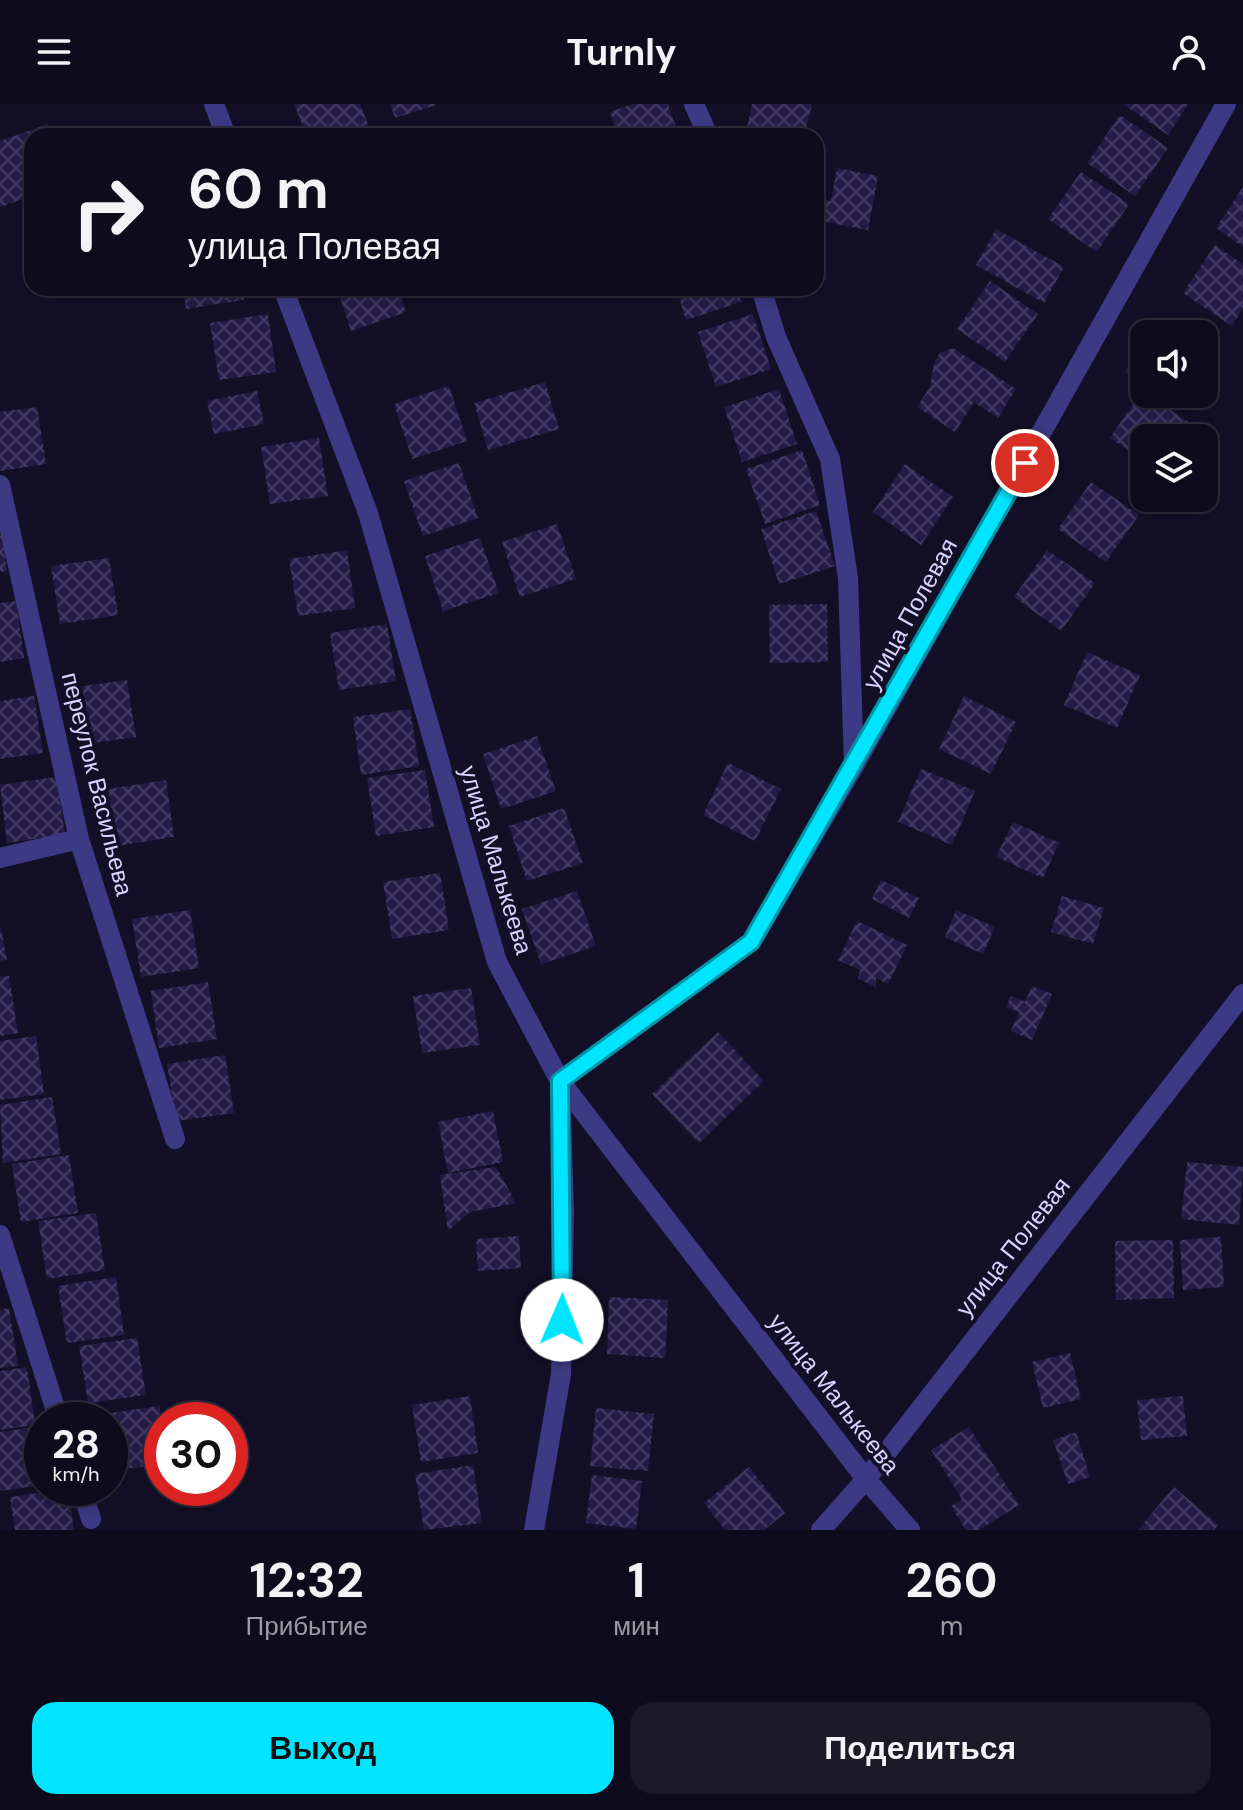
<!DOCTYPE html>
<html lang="ru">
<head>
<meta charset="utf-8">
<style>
	body { margin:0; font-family:"DM Sans",sans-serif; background:#1c1929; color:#f1f3f6; height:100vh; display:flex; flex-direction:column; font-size:30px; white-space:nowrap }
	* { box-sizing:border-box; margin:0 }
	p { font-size:26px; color:#9b9ba3 }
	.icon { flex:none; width:44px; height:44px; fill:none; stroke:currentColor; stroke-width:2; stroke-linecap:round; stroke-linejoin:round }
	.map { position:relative; height:1426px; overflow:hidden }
	.panel { display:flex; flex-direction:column; background:#0e0b1c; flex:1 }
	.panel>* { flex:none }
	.banner { position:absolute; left:24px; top:24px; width:800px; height:168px; border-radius:24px; box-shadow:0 4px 12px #0003,0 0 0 2px #2e2b3b; background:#0e0b1c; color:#f1f3f6; overflow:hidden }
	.fabs { position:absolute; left:1130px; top:216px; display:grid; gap:16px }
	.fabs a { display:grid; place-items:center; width:88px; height:88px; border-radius:16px; background:#0e0b1c; box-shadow:0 4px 12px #0003,0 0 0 2px #2e2b3b; font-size:40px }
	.speed { position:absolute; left:24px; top:1298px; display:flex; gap:16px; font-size:40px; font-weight:700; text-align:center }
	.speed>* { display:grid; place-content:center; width:104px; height:104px; border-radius:50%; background:#0e0b1c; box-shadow:0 4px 12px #0003,0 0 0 2px #2e2b3b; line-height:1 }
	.speed small { font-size:20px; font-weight:400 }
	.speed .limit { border:12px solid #d22; background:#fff; color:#111 }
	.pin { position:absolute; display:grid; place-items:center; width:68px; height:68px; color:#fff; margin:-34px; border:4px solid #fff; border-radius:50%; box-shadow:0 2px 8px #0007 }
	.me { position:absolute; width:88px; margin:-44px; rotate:1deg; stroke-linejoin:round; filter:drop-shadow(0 0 6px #0008) }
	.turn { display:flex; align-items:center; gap:28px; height:168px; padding:0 32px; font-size:36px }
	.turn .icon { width:104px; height:104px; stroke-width:2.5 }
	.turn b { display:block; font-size:56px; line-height:68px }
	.eta { display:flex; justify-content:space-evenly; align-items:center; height:136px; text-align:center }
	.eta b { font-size:48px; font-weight:700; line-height:56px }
	.cta { display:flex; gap:16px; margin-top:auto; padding:16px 32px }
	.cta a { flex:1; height:92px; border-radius:24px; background:#00e5ff; color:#111; font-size:32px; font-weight:700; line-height:92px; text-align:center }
	.cta a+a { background:#1c1929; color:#f1f3f6 }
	header { display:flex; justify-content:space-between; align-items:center; height:104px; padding:0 32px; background:#0e0b1c; font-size:36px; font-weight:700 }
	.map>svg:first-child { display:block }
	.building { fill:url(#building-cross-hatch) }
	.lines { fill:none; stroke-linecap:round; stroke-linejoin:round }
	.minor { stroke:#3d3a85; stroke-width:20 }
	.tertiary { stroke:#3d3a85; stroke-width:20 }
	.route-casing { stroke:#0095a6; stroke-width:20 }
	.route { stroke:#00e5ff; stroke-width:14 }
	.labels { text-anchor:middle; stroke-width:8; stroke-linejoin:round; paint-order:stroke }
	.street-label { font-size:24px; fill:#d9d4ff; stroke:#130f26 }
</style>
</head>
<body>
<header><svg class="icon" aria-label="menu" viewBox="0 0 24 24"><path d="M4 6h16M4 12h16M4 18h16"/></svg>Turnly<svg class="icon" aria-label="person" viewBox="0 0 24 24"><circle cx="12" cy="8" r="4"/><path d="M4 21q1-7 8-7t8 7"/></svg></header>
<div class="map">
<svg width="1243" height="1426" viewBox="0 0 1243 1426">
	<defs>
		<pattern id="building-cross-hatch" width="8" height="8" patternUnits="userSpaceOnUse" patternTransform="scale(2)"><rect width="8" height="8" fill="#241b47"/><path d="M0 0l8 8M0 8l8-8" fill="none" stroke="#433b63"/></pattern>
	</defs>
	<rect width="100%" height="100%" fill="#130f26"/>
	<path class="building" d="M294 0H360L373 32H307Z
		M390 0H436V1L395 14Z
		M633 0H668L679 32H618L610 8Z
		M752 0H812L804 32H782L747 24Z
		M1123 0H1188L1168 31Z
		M1120 11 1168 44 1135 92 1087 59Z
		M48 20 53 32H32V92L0 103V37Z
		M837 64 878 72 868 126 821 117 816 113V94L831 97Z
		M1081 68 1129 100 1097 148 1048 115Z
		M1243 83V143L1216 124Z
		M996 125 1064 163 1044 199 976 161Z
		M1215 141 1243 160V204L1232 222 1183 189Z
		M816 142 827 175 816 179Z
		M990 177 1038 210 1005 258 957 225Z
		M183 184H242L244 196 186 205Z
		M337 184H398L406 208 351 227Z
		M676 184H737L741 198 686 216Z
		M268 210 276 268 219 276 210 219Z
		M753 210 771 265 716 283 698 228Z
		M1144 239V280L1125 269Z
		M953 244 1016 285 998 314 974 298 955 328 917 303 930 283 934 259 940 249Z
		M545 278 559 325 488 346 474 299Z
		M449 282 467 337 412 355 394 300Z
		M779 285 797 340 742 358 724 303Z
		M257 287 264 320 214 330 207 297Z
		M1142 287 1190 319 1180 334H1144V357L1110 334Z
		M1160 290H1183L1177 301Z
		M37 303 46 360 0 367V308Z
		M319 334 328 392 270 400 261 343Z
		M802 346 820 401 765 420 746 365Z
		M459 359 478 414 423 432 404 377Z
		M905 360 953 393 921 441 873 408Z
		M1091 378 1139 411 1106 458 1058 425Z
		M816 407 835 462 779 480 761 425Z
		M557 420 576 475 520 493 502 438Z
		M2 431 7 467 0 468V432Z
		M480 434 499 489 443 507 425 452Z
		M347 446 355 504 298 512 289 455Z
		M1047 446 1095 479 1061 527 1014 493Z
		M109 454 118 511 60 520 51 462Z
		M16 497 24 554 0 558V499Z
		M827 500 828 558 770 559 769 501Z
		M387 520 396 577 339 586 330 529Z
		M1087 548 1140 571 1117 624 1064 601Z
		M127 576 136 633 78 641 70 584Z
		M34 592 43 649 0 655V597Z
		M964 592 1016 618 991 670 939 645Z
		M410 605 419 662 361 671 353 613Z
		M537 632 556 687 501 705 483 650Z
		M728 659 781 685 755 737 703 711Z
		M921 665 975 687 952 741 898 718Z
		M425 666 434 723 376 732 367 674Z
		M56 673 65 730 7 739 0 681Z
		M166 676 174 733 117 742 108 685Z
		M564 704 583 759 527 777 509 722Z
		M1013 718 1059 739 1043 774 996 753Z
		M440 769 449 826 392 835 383 778Z
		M881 776 919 794 909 814 872 795Z
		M577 787 596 842 541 860 522 805Z
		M1062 792 1104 804 1093 840 1051 828Z
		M190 806 199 864 141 873 132 815Z
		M956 806 995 823 983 850 945 833Z
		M857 817 907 841 888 880 876 874V884L858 874 860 866 838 856Z
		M0 820 7 856 0 857Z
		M9 872 18 929 0 932V873Z
		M208 878 217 935 159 944 151 887Z
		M1032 882 1052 890 1032 936 1011 927 1019 908 1006 903 1011 892 1025 898Z
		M471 884 480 941 422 949 413 892Z
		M718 928 764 977 699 1039 652 990Z
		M36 932 44 990 0 996V937Z
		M225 951 234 1009 176 1017 167 960Z
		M52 993 61 1050 3 1059 0 1001Z
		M493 1007 503 1058 448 1069 438 1018Z
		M69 1051 78 1109 21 1118 12 1060Z
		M1187 1058 1243 1063 1239 1121 1181 1115Z
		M496 1063 516 1099 470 1108 448 1127 440 1071Z
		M96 1109 105 1166 47 1175 38 1117Z
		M519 1132 521 1164 478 1167 476 1135Z
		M1221 1133 1224 1183 1183 1186 1180 1136Z
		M1173 1136 1174 1194 1116 1196 1115 1137Z
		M116 1173 124 1231 67 1239 58 1182Z
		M609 1193 668 1196 665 1254 607 1250Z
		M9 1204 18 1262 0 1264V1206Z
		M137 1234 146 1291 88 1299 79 1242Z
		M1070 1249 1081 1295 1043 1304 1032 1258Z
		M27 1263 35 1321 0 1326V1267Z
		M470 1292 478 1349 421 1358 412 1301Z
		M1183 1292 1187 1332 1141 1336 1137 1296Z
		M160 1302 162 1360 112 1367 110 1316H104L103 1310Z
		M596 1304 654 1310 648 1367 590 1362Z
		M42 1322V1381L0 1387V1328Z
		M969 1323 1019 1401 979 1426H966L951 1402 962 1395 931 1346Z
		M1076 1328 1090 1373 1068 1380 1053 1336Z
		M473 1361 482 1419 424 1426 415 1370Z
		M749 1363 785 1409 764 1426H725L704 1399Z
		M592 1371 642 1377 636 1425 586 1419Z
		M1174 1383 1218 1421 1214 1426H1138Z
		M68 1385 74 1426H15L10 1393Z"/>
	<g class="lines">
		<path class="minor" d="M694 0 708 32
			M761 184 776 233 830 355 848 474 854 662
			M0 381 79 735 175 1035
			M0 754 79 735
			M0 1131 59 1316
			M81 1384 91 1415
			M534 1426 561 1270 564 1108 560 977
			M821 1426 866 1375 1243 890"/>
		<path class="tertiary" d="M214 0 226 32
			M283 184 368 409 497 858 560 977 866 1375 910 1426
			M560 977 751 838 854 662 1226 0"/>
	</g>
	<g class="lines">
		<g class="route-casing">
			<path id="route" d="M562 1216 560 977 751 838 1025 359"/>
		</g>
		<use href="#route" class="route"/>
	</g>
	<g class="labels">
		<g class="street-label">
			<text transform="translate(910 510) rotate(-61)" y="8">улица Полевая</text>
			<text transform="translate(97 680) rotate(76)" y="8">переулок Васильева</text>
			<text transform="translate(496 756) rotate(73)" y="8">улица Малькеева</text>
			<text transform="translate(1013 1143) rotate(-52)" y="8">улица Полевая</text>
			<text transform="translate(834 1290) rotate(52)" y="8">улица Малькеева</text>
		</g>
	</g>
</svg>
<div class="fabs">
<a><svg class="icon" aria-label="sound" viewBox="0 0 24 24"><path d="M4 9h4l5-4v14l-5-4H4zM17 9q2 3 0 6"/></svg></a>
<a><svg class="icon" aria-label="layers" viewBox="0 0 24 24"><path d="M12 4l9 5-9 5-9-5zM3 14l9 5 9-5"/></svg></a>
</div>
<div class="speed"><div>28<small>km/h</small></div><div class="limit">30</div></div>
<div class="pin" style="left:1025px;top:359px;background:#d93025"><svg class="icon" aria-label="arrive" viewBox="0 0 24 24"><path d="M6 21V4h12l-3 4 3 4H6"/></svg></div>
<svg class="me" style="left:562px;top:1216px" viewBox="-20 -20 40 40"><circle r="19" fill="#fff"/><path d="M0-13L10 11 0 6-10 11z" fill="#00e5ff"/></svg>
<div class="banner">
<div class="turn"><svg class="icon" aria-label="right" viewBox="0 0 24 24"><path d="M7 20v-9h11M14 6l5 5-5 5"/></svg><div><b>60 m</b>улица Полевая</div></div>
</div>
</div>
<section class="panel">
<div class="eta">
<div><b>12:32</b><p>Прибытие</p></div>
<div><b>1</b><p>мин</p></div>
<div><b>260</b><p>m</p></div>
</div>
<div class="cta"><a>Выход</a><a>Поделиться</a></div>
</section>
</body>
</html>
